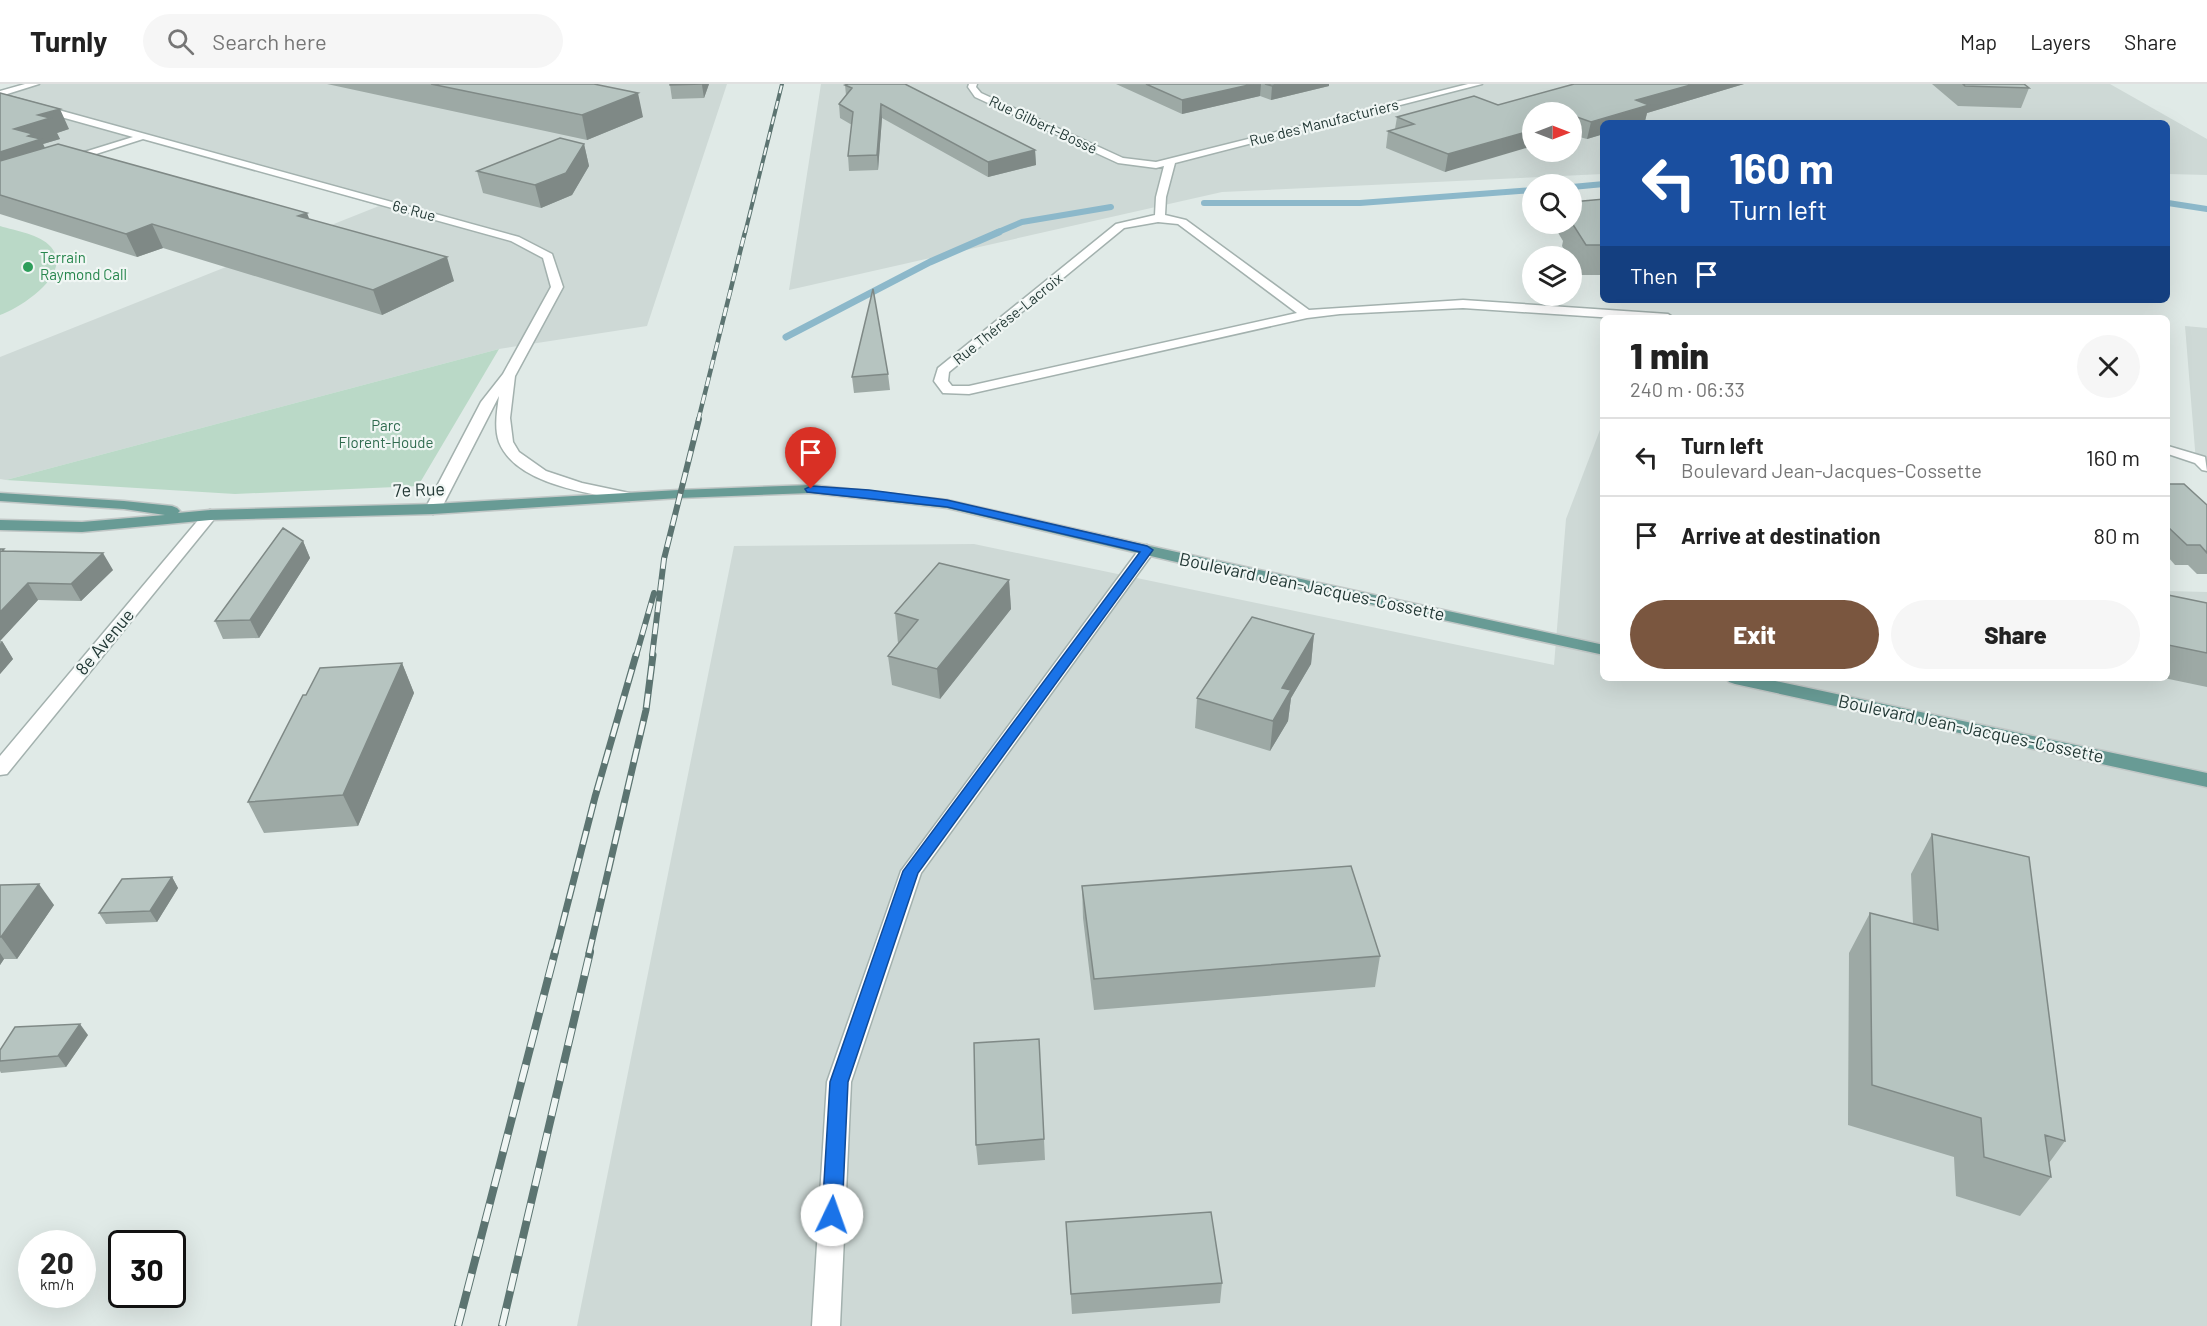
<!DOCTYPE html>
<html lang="en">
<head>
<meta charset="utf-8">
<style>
	body { margin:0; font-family:Barlow,sans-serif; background:#f6f6f6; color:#222; height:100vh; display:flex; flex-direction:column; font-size:22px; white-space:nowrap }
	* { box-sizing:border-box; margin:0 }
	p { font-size:20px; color:#767676 }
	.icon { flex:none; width:33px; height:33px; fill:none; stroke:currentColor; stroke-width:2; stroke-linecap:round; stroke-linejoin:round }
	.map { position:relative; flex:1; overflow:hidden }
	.sheet { position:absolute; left:1600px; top:231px; width:570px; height:366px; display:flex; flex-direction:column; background:#fff; border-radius:9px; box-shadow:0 6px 24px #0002 }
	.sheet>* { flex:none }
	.banner { position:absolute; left:1600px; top:36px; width:570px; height:183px; border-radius:9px; box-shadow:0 6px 24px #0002; background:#1a4fa0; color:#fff; overflow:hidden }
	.needle { width:39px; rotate:90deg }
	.tools { position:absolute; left:1522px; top:18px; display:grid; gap:12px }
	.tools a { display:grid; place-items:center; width:60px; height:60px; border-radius:50%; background:#fff; box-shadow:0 6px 24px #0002; font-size:30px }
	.speed { position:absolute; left:18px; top:1146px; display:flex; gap:12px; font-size:30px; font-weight:700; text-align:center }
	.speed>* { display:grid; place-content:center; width:78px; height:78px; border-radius:50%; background:#fff; box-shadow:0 6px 24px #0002; line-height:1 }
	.speed small { font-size:15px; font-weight:400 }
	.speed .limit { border:3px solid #111; border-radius:9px; background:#fff; color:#111 }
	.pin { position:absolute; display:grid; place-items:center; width:51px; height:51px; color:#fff; margin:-62px -26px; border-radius:50% 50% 50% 0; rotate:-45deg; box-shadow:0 0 6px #0007 }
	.pin .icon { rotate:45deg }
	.me { position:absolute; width:66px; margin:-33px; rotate:3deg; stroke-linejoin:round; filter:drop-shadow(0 0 4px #0008) }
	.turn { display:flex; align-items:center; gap:21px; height:126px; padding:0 30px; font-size:27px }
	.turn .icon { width:78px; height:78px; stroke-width:2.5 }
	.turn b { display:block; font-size:42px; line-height:51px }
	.then { display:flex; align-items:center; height:57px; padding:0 30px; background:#0003; gap:12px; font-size:22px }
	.round { display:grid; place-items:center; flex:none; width:63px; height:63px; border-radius:32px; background:#f6f6f6 }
	.summary { display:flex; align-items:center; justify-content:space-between; height:102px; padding:0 30px }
	h1 { font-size:36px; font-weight:800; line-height:45px }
	.primary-button { display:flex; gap:12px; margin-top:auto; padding:12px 30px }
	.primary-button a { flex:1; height:69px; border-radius:36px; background:#7a563f; color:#fff; font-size:24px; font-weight:800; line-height:69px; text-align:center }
	.primary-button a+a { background:#f6f6f6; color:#222 }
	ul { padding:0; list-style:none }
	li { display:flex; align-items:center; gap:18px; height:78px; padding:0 30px; border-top:2px solid #e0e0e0 }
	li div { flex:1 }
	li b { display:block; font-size:22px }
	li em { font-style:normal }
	header { display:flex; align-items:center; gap:36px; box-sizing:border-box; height:84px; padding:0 30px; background:#fff; border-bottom:2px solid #e0e0e0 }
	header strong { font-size:28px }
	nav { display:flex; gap:33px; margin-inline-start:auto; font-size:21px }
	.search { width:420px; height:54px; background:#f6f6f6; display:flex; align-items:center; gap:15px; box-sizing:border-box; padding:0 21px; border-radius:33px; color:#767676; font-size:22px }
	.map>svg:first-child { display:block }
	.built { fill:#ced9d6; fill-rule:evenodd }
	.green { fill:#bad9c7 }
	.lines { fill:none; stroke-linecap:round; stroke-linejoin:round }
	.stream-far1 { stroke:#8cb8ca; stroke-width:6 }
	.stream { stroke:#8cb8ca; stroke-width:7 }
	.minor-casing { stroke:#a3b1ae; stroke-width:3 }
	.major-casing { stroke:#c1c7c6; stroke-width:3 }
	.minor { fill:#fff; fill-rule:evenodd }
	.major { fill:#689b95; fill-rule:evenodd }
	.rail-far4-casing { stroke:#5c7471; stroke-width:4 }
	.rail-far3-casing { stroke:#5c7471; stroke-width:4.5 }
	.rail-far2-casing { stroke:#5c7471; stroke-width:6 }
	.rail-far1-casing { stroke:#5c7471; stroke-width:7 }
	.rail-casing { stroke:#5c7471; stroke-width:8 }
	.rail-far4 { stroke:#f0f6f4; stroke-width:2; stroke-dasharray:8; stroke-linecap:butt }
	.rail-far3 { stroke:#f0f6f4; stroke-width:3; stroke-dasharray:9; stroke-linecap:butt }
	.rail-far2 { stroke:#f0f6f4; stroke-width:4; stroke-dasharray:11; stroke-linecap:butt }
	.rail-far1 { stroke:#f0f6f4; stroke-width:4.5; stroke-dasharray:14; stroke-linecap:butt }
	.rail { stroke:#f0f6f4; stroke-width:6; stroke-dasharray:18; stroke-linecap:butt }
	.wall { fill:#9da9a5 }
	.shaded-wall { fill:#7f8986 }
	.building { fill:#b6c4c0; stroke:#7f8986; stroke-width:1.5 }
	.route { fill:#1a73e8; stroke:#114b97; stroke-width:1.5 }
	.leisure-dot { fill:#2e9e5b; stroke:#f0f6f4; stroke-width:2 }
	.labels { text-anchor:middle; stroke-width:4.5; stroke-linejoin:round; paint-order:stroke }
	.far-street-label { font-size:15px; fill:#223835; stroke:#f0f6f4 }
	.far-leisure-label { font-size:15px; fill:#27864d; stroke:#f0f6f4; text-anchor:start }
	.far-park-label { font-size:15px; fill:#306b4f; stroke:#f0f6f4 }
	.street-label { font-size:18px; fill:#223835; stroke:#f0f6f4 }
</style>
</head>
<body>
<header>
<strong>Turnly</strong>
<div class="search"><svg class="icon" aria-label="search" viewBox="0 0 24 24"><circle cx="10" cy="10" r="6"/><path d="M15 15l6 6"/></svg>Search here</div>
<nav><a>Map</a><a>Layers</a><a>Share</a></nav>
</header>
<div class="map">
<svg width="2207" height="1242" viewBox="0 0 2207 1242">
	<rect width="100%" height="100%" fill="#e0eae7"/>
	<path class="built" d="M33 0H727L647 242 499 265 6 396 0 395V273L379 122 142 53 0 97V9Z
		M821 0H2110L2207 55V91L2168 90V39H1604L1603 90 1222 108 789 206ZM1533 28H1572V68H1533Z
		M2185 242 2207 244V388L2196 378Z
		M1603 338 1604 594H2168V507L2207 508V1242H577L734 462 974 460 1554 581 1566 435Z"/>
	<path class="green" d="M0 142C16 147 40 150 51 163 74 190 20 224 0 231Z
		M499 265 418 402 235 410 6 396Z"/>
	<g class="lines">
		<path class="stream-far1" d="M1572 103 1604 100
			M1204 119H1360L1533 106
			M2168 119 2207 125
			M996 149 1022 138 1111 123"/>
		<path class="stream" d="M786 253 930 178 999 148"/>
		<g class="minor-casing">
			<path id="minor" d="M25 0H39L4 11 519 153 552 170 563 203 515 292 510 334 513 358 519 368 546 387 582 399 634 410 636 413 629 417C590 409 516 401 499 358 494 344 497 327 499 312L441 425 433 430 425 425 481 318 503 290 551 203 543 174 511 157 143 55 71 78H65V74L133 53 0 16V7Z
				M969 0H977L976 3 981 9 1123 74 1156 78 1468 0H1482L1175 79 1166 113 1165 131 1186 136 1309 226 1463 216 1668 230 1674 234H1615L1463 224 1340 230 1307 234 969 310 943 309 934 297 938 284 1116 140 1155 131 1156 113 1164 82 1156 84 1118 79 975 13 968 3ZM1158 138 1178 140 1297 229 969 302H952L948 297 949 288 1124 144Z
				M2168 362 2205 373 2207 387 2202 386 2195 379 2168 370Z
				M210 426 215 428 218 431 215 434 7 690 0 691V672L205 428Z
				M1147 461 1155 466 921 789 851 998 840 1242H812L827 998 901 787 1141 463Z"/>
		</g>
		<g class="major-casing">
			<path id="major" d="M811 401 947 416 1172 467 1604 561V571L1172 477 947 424 811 409 679 414 433 430 210 436 82 448 0 446V436L82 438 165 431 124 425 0 417V409L124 417 172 422 177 424 180 427 178 429 210 426 433 420 679 406Z
				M1726 594H1761L2207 689V703L1735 600 1729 598Z"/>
		</g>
		<use href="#minor" class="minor"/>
		<use href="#major" class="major"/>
		<g class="rail-far4-casing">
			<path id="rail-far4" d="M745 149 782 0"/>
		</g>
		<g class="rail-far3-casing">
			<path id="rail-far3" d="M698 337 745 148"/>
		</g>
		<g class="rail-far2-casing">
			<path id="rail-far2" d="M636 572 654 509
				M652 572 664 475 699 335"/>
		</g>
		<g class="rail-far1-casing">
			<path id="rail-far1" d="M555 869 595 713 636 571
				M589 869 646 626 653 571"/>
		</g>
		<g class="rail-casing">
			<path id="rail" d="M458 1242 555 868
				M502 1242 590 868"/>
		</g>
		<use href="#rail-far4" class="rail-far4"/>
		<use href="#rail-far3" class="rail-far3"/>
		<use href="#rail-far2" class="rail-far2"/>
		<use href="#rail-far1" class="rail-far1"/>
		<use href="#rail" class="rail"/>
	</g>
	<path class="wall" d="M327 0H594L643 33 587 56Z
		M709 0 704 14 672 15 670 1Z
		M1116 0H1329V2L1271 16 1260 12 1182 30Z
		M1574 0H1744L1647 29 1645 37 1587 55 1572 51V28L1445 88 1386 64 1388 47 1395 45 1397 33 1498 21Z
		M1932 0H2024L2029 4 2021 24 1958 22Z
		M845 1 1035 66 1036 81 988 93 882 34 878 86 849 87 848 72 852 41 840 34 839 20 846 11Z
		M0 9 69 45 57 49 60 55 43 60 45 64 310 136 454 197 382 231 163 164 137 173 0 130Z
		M584 60 589 82 572 111 541 124 483 109 477 87Z
		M1604 115V191H1580L1572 178V172H1568L1562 162 1563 157 1557 147 1559 140H1572V118Z
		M888 290 890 306 854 309 852 293Z
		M2168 400 2207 421V490H2197L2188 481H2175L2168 473Z
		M303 457 310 474 259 554 223 555 215 537Z
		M0 465 6 467 113 486 81 517 38 516 0 557H2L13 575 0 590Z
		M1009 496 1011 525 940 615 892 601 888 572 898 559 895 529Z
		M2168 511 2207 519V603L2164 594H2168Z
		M1314 550 1311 580 1291 614 1288 637 1270 667 1195 644 1197 614Z
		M402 579 414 609 358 742 264 749 248 718 306 611Z
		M1932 750 2065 1057 2049 1079 2051 1093 2020 1132 1956 1112 1954 1073 1848 1041 1849 869 1870 829 1913 840 1911 790Z
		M172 793 178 804 157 838 106 840 99 829Z
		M0 801 54 821 17 875H4L0 881Z
		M1082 802 1380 872 1375 903 1094 926 1083 834Z
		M88 951 66 983 1 989 0 987V966Z
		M1039 955 1045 1076 978 1081 976 1061Z
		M1066 1138 1222 1199 1220 1219 1072 1230Z"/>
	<path class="shaded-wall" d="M702 0H709L704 14 702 1Z
		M1253 0H1261L1260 12 1182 30V16Z
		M1282 0H1329V2L1271 16 1272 2Z
		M1694 0H1744L1647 29 1645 37 1640 39H1604V50L1587 55 1591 38 1636 16Z
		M638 9 643 33 587 56 582 31Z
		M881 20 882 34 878 86 877 71Z
		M60 25 69 45 57 49 60 55 43 60 51 77 0 93V68L14 45 38 31Z
		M1577 33 1573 50 1572 51V34Z
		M1533 46V62L1445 88 1448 70Z
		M584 60 589 82 572 111 541 124 535 101Z
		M1035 66 1036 81 988 93V78Z
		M307 129 316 152 298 132Z
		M152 140 163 164 137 173 126 150Z
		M447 173 454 197 382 231 373 206Z
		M303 457 310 474 259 554 250 536Z
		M103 469 113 486 81 517 71 500Z
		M1009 496 1011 525 940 615 937 585Z
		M28 499 38 516 0 557V528Z
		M1314 550 1311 580 1291 614 1288 637 1270 667 1273 637 1282 604Z
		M2 557 13 575 0 590V560Z
		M402 579 414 609 358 742 343 711Z
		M172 793 178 804 157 838 150 827Z
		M39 800 54 821 17 875 1 853Z
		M0 869 4 875 0 881Z
		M80 940 88 951 66 983 58 972Z"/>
	<path class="building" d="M431 0H594L638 9 582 31Z
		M670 0H702L670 1Z
		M848 0H905L1035 66 988 78 881 20 877 71 848 72 853 28 839 20 852 4 845 1Z
		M1146 0H1253L1182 16Z
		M1265 0H1282L1272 2Z
		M1574 0H1694L1636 16 1649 21 1591 38 1577 33 1572 34V28H1533V46L1448 70 1388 47 1414 40 1397 33 1474 12 1498 21Z
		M1963 0H2024L2029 4 1965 2Z
		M0 9 60 25 38 31 50 34 14 45 33 50 28 52 41 55 0 68Z
		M560 54 584 60 566 89 535 101 477 87Z
		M58 60 307 129 298 132 447 173 373 206 152 140 126 150 0 111V77Z
		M1604 115V161H1586L1572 139V133H1574L1572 131V118Z
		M873 205 888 290 852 293Z
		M2168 400H2184L2207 421V469L2200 461H2187L2168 443Z
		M283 444 303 457 250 536 215 537Z
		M0 465H4L2 467 103 469 71 500 28 499 0 528Z
		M939 479 1009 496 937 585 888 572 918 536 895 529Z
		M2168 511 2207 519V569L2168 561Z
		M1252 533 1314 550 1282 604 1291 606 1273 637 1197 614Z
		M402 579 343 711 248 718 303 611H306L320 584Z
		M1932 750 2029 773 2065 1057 2045 1051 2051 1093 1984 1073 1981 1034 1872 1001 1870 829 1938 846Z
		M1351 782 1380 872 1094 895 1082 802Z
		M172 793 150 827 99 829 122 795Z
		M39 800 1 853H0V801Z
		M80 940 58 972 0 977V966L15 943Z
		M1039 955 1044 1055 976 1061 974 959Z
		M1211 1128 1222 1199 1071 1210 1066 1138Z"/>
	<path class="route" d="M811 402 869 406 947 416 1147 462 1153 466 918 789 848 998 842 1131 839 1138 832 1140 825 1138 822 1131 830 998 903 787 1140 468 947 423 807 408 805 405Z"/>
	<circle class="leisure-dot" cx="28" cy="183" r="6"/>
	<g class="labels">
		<g class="far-street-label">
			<text transform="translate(1324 39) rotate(-14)" y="5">Rue des Manufacturiers</text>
			<text transform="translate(1043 41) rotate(25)" y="5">Rue Gilbert-Bossé</text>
			<text transform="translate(414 127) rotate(15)" y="5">6e Rue</text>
			<text transform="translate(1008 235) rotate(-39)" y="5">Rue Thérèse-Lacroix</text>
		</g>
		<g class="far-leisure-label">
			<text x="40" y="179">Terrain<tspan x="40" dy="17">Raymond Call</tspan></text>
		</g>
		<g class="far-park-label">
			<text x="386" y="347">Parc<tspan x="386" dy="17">Florent-Houde</tspan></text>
		</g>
		<g class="street-label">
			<text transform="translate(419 406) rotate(-2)" y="6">7e Rue</text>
			<text transform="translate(1312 503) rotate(12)" y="6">Boulevard Jean-Jacques-Cossette</text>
			<text transform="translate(105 558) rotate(-50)" y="6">8e Avenue</text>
			<text transform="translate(1971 645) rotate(12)" y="6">Boulevard Jean-Jacques-Cossette</text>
		</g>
	</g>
</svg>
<div class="tools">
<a><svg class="needle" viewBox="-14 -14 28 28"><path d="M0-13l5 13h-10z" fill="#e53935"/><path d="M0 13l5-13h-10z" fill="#767676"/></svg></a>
<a><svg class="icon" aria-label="search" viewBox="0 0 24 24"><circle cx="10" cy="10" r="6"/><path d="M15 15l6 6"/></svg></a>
<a><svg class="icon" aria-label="layers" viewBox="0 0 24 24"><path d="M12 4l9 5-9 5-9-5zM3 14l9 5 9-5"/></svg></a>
</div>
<div class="speed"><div>20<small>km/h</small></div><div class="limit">30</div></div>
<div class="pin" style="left:811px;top:405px;background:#d93025"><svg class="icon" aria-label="arrive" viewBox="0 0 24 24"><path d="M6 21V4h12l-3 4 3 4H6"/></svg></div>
<svg class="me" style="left:832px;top:1131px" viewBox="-20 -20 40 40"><circle r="19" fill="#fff"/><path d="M0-13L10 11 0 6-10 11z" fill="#1a73e8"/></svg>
<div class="banner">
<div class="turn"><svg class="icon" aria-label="left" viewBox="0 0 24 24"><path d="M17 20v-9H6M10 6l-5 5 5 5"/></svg><div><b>160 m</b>Turn left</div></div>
<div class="then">Then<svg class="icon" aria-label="arrive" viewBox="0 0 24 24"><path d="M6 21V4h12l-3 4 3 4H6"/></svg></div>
</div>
<section class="sheet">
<div class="summary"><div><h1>1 min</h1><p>240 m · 06:33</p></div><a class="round"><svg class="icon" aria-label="close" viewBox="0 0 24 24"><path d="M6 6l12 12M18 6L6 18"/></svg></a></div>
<ul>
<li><svg class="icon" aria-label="left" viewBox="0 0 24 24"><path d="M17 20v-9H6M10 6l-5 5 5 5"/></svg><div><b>Turn left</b><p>Boulevard Jean-Jacques-Cossette</p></div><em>160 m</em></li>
<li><svg class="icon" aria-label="arrive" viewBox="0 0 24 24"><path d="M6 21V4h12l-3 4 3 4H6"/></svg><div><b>Arrive at destination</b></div><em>80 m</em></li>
</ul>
<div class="primary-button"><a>Exit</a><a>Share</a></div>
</section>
</div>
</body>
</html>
